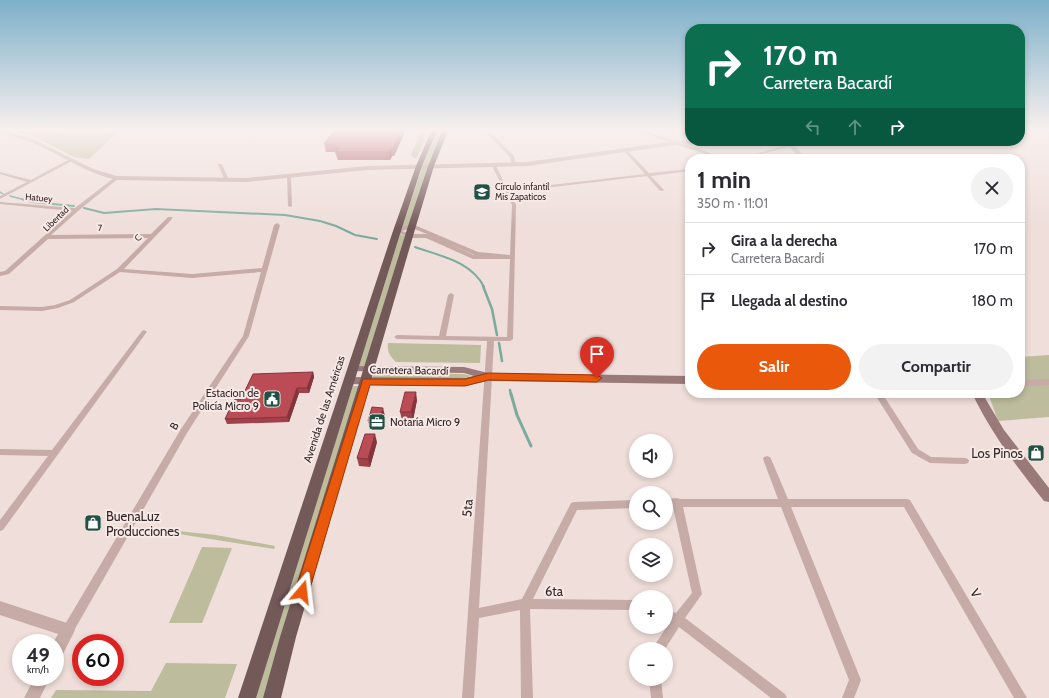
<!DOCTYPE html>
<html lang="es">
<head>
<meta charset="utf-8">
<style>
	body { margin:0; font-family:Cabin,sans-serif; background:#f2f2f3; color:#2b2b33; height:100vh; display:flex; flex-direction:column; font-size:15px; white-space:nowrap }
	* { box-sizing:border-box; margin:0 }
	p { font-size:13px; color:#7c7c81 }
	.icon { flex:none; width:22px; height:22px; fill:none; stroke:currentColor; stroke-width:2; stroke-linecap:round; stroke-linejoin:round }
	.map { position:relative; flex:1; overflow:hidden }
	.details { position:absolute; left:685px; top:154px; width:340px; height:244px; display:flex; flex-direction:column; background:#fff; border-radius:16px; box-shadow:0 2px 6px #0003 }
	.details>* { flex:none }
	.guide { position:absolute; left:685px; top:24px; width:340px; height:122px; border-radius:16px; box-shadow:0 2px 6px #0003; background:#0b6e4f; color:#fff; overflow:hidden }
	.tools { position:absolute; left:629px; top:434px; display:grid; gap:8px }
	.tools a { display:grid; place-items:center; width:44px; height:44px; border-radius:50%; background:#fff; box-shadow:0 2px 6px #0003; font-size:20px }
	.speed { position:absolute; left:12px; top:634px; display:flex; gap:8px; font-size:20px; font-weight:700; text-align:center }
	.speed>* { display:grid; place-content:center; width:52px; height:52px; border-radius:50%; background:#fff; box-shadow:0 2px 6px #0003; line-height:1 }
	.speed small { font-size:10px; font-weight:400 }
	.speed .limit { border:6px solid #d22; background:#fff; color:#111 }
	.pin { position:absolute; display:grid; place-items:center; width:34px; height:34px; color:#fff; margin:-41px -17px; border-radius:50% 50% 50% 0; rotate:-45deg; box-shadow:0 0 4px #0007 }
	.pin .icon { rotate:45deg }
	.me { position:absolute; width:44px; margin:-22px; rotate:17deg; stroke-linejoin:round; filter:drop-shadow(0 0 3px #0008) }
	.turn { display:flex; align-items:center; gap:14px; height:84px; padding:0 12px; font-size:18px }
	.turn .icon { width:52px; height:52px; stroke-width:2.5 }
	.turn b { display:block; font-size:28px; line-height:34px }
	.lanes { display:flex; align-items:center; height:38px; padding:0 12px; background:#0003; justify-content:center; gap:20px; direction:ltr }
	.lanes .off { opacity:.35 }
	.round { display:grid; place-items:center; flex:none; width:42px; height:42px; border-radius:21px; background:#f2f2f3 }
	.headline { display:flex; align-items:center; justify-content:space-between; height:68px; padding:0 12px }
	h1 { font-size:24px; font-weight:800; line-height:30px }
	.action { display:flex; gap:8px; margin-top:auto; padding:8px 12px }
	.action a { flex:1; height:46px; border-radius:24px; background:#ea580c; color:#fff; font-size:16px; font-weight:800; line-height:46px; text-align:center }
	.action a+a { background:#f2f2f3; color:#2b2b33 }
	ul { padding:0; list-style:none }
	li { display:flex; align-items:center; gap:12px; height:52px; padding:0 12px; border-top:1px solid #e1e1e2 }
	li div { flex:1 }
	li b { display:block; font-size:15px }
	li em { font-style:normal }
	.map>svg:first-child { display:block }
	.green { fill:#bdbc9c }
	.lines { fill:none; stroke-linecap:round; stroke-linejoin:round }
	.stream-far3 { stroke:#7caa9c; stroke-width:1.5 }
	.stream-far2 { stroke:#7caa9c; stroke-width:2 }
	.stream-far1 { stroke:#7caa9c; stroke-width:2.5 }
	.stream { stroke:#7caa9c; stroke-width:3 }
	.minor { fill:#c6aba7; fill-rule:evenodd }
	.tertiary { fill:#c6aba7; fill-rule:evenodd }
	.secondary { fill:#997a79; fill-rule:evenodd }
	.primary { fill:#745959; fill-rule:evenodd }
	.wall { fill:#a1414a }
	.shaded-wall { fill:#83353c }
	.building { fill:#bb4c56; stroke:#83353c }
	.route { fill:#ea580c; stroke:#983908 }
	.labels { text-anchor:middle; stroke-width:4; stroke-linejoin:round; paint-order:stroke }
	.far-poi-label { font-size:9px; fill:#332727; stroke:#f7e9e6; text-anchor:start }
	.far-street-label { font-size:9px; fill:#332727; stroke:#f7e9e6 }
	.street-label { font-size:11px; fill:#332727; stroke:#f7e9e6 }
	.poi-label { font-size:11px; fill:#332727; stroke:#f7e9e6; text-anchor:end }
	.near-poi-label { font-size:13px; fill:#332727; stroke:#f7e9e6; text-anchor:end }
	.near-street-label { font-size:13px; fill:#332727; stroke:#f7e9e6 }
</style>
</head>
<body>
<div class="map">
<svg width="1049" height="698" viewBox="0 0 1049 698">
	<rect width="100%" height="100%" fill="#efdeda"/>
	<path class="green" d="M12 131H58L68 135 119 131 89 159 74 157 33 136Z
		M437 131H442L428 165H423Z
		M425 132H428L417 158H414L411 155 420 134Z
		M422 168H427L409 226 402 228Z
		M400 234 405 236 365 366H359Z
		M388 343 481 345 480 363 396 362C390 356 387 352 388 343Z
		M1049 355V417L998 421 988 393H1020V357Z
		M374 373 463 374 472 376 463 378H372Z
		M353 386H360L264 698H254Z
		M139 527 216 535 275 546 274 549 160 531 137 530Z
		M202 547 232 548 202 623H169Z
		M166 663 237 664 225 698H51L56 690 151 691Z"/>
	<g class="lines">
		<path class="stream-far3" d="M0 192 3 194
			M10 196 25 200"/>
		<path class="stream-far2" d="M22 199 32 202 74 206
			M84 208 104 213 156 209 285 215 320 221 336 226 355 235 377 239
			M415 247C440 256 471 261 484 287"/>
		<path class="stream-far1" d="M483 286 492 309 497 335
			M499 343 502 361
			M510 390 511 395"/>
		<path class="stream" d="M511 394 517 415 531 446"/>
		<path class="minor" d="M0 131H5L0 134Z
			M485 131H489L514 156 516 165H512L510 157Z
			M641 131H645L728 159H722L674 144Z
			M791 144 793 145 792 146 754 156 752 155Z
			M625 150H627L649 173 690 169V171L651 176 664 190 662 191H660L647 176 510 192 516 205 513 339 510 341H494L479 608 522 599 571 503 574 502 636 500V508L577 510 533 599 636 600V610L530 609 533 698H521L520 610 479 618 474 698H462L487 341 397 339 394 337 397 335 439 336 448 295 451 293 454 295 446 336 507 337 510 259H473L426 238H411L394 231 412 224 478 252 510 255 512 205 492 166V165L496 166 508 190 645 174 625 152ZM412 228 427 234H412L402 231ZM447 243 475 255H474Z
			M68 160 72 161 0 199V196L27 182 0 174V172L31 180Z
			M218 164H222L228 178 225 181 221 180 224 178 218 165Z
			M287 176 291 177 292 206 290 207 288 206Z
			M115 177 119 178 78 211 51 235 151 234 168 217H172V219L124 269 192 274 262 268 274 225 277 223 280 225 249 336 187 433 72 634 68 635 64 634 63 630 64 626 181 429 243 336 261 272 192 278 120 272 74 302 58 308 42 311 0 310V306L42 307 55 305 70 300 117 269 148 238 48 239 9 274 0 276V272L5 271 72 211 0 204V202L75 208Z
			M144 330 147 332 146 333 3 530 0 531V520L48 456 0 455V449L52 450 142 331Z
			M874 393H882L918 449 931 457 965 458 968 459 969 461 968 463 965 464 930 463 912 453Z
			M767 456 770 457 771 459 788 499H907L910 500 1027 698H1014L904 507H791L861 680 854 698H842L849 680 781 507H683L702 594 685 618 785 694 787 698H771L679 627 665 649H652L670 622 666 620V610L676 613 692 593 673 507H666V499L677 498 680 499H778L763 459 764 457Z
			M649 679H661L663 698H651Z"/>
		<path class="tertiary" d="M0 131H6L35 140 93 169 117 176 247 178 367 166 527 162 675 141H708L705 143 675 145 527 166 367 170 247 182 117 180C90 174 68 160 44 148 30 141 15 137 0 132Z
			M784 141H790L807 159H801Z
			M1049 379V385L1020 386V380Z
			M0 601 73 625 75 630 60 660 55 662V643H53L58 634 0 615Z
			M35 677H50L40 698H24Z"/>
		<path class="secondary" d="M353 366 464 367 488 373 690 376V384L488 381 465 386 345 384 344 381 345 378 349 377 465 378 474 376 464 373 349 371 348 369Z
			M972 393H982L1004 430 1049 488V502L1044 501C1017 467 991 433 972 393Z"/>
		<path class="primary" d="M431 131H437L422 166 401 231 256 698H238L393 231 416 166Z
			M442 131H448L434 166 416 226 296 637 281 698H263L280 637 408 226 428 166Z"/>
	</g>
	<path class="wall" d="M404 134 394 156H392L390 160H338L335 152H326L324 144Z
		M313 372 314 377 309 393H299L289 422 227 424 225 419 241 399Z
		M417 400 413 420H402L400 412Z
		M385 416 381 429H370L368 421Z
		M377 442 370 467 359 466 357 458Z"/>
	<path class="shaded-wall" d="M401 131H404V134L394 156 393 148Z
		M391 148 392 156 390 160 389 152Z
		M313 372 314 377 309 393 307 388Z
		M297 388 299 393 289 422 287 417Z
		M416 392 417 400 413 420 411 412Z
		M383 408 385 416 381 429 379 421Z
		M375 434 377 442 370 467 368 459Z"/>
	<path class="building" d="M334 131H401L393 148H391L389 152H336L339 148H334L336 145 324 144Z
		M313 372 307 388H297L287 417 225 419 234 400 241 399 253 374Z
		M405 392H416L411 412H400Z
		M372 407 383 408 379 421H368Z
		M365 434H375L368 459 357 458Z"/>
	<linearGradient id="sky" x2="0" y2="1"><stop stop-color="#7db0ca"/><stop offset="0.57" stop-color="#f8f0ee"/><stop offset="1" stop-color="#f8f0ee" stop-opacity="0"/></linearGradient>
	<rect width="1049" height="228" fill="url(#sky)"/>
	<path class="route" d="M488 373 597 375 602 378 597 382 488 380 465 386 370 385 309 592 307 596 302 598 297 596 295 592 363 379H465Z"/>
	<defs>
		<g id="school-square" transform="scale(0.9)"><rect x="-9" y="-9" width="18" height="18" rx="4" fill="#205144" stroke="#f7e9e6"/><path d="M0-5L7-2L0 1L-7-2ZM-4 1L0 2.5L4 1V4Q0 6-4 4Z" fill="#fff"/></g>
		<g id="civic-square" transform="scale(0.9)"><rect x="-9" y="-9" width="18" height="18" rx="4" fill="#205144" stroke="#f7e9e6"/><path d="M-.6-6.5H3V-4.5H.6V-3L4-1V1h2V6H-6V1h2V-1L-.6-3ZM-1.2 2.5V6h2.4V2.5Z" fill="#fff"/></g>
		<g id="office-square" transform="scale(0.9)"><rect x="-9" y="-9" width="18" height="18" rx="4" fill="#205144" stroke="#f7e9e6"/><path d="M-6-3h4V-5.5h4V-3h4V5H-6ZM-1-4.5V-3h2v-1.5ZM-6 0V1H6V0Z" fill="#fff"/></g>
		<g id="shop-square" transform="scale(0.9)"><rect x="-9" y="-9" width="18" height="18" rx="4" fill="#205144" stroke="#f7e9e6"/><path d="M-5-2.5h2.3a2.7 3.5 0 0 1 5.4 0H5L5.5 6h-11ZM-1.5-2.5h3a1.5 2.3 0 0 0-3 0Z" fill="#fff"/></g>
	</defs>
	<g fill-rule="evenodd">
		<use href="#school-square" x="482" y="192"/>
		<use href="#civic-square" x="272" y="399"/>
		<use href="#office-square" x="377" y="422"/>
		<use href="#shop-square" x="1036" y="453"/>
		<use href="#shop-square" x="93" y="523"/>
	</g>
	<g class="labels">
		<g class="far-poi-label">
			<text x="495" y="190">Círculo infantil<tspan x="495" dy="10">Mis Zapaticos</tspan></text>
		</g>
		<g class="far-street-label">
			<text transform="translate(39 198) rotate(5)" y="3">Hatuey</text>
			<text transform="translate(56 219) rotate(-44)" y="3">Libertad</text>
			<text transform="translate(100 228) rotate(-1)" y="3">7</text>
			<text transform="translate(138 238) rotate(-46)" y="3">C</text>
		</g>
		<g class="street-label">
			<text transform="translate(409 370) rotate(1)" y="4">Carretera Bacardí</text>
			<text transform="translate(324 409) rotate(-72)" y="4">Avenida de las Américas</text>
			<text transform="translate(174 426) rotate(-59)" y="4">B</text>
		</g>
		<g class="poi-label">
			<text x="259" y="397">Estacion de<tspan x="259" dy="13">Policía Micro 9</tspan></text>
			<text x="390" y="426" text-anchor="start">Notaría Micro 9</text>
		</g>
		<g class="near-poi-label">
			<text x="1023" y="458">Los Pinos</text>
			<text x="106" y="521" text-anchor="start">BuenaLuz<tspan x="106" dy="15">Producciones</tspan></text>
		</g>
		<g class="near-street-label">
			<text transform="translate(467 508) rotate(-86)" y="5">5ta</text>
			<text x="554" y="596">6ta</text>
			<text transform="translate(976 593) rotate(60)" y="5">V</text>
		</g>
	</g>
</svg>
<div class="tools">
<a><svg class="icon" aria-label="sound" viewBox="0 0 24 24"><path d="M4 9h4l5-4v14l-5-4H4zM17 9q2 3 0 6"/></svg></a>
<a><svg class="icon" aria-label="search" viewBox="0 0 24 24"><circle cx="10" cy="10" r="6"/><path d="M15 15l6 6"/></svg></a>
<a><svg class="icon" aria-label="layers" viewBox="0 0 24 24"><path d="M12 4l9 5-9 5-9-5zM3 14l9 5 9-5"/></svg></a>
<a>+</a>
<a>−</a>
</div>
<div class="speed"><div>49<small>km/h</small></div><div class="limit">60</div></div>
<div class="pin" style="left:597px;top:378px;background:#d93025"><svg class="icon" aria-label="arrive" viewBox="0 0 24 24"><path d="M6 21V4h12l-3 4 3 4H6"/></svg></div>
<svg class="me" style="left:302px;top:592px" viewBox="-20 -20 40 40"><path d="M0-17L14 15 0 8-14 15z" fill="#ea580c" stroke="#fff" stroke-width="4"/></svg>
<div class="guide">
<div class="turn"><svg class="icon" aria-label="right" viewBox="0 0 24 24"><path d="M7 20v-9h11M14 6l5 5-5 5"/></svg><div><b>170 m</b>Carretera Bacardí</div></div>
<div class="lanes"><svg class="icon off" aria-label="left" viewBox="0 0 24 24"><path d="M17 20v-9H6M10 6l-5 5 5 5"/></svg><svg class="icon off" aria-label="ahead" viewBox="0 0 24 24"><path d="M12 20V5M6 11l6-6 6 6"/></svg><svg class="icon" aria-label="right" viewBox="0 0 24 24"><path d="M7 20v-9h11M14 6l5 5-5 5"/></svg></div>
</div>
<section class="details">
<div class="headline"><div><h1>1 min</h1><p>350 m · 11:01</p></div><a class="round"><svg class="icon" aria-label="close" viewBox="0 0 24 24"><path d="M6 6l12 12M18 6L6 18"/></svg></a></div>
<ul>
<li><svg class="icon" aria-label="right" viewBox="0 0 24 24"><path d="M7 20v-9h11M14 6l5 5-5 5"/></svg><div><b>Gira a la derecha</b><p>Carretera Bacardí</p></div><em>170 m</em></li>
<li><svg class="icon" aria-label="arrive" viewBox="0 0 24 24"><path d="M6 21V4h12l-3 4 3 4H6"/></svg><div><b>Llegada al destino</b></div><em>180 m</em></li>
</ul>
<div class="action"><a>Salir</a><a>Compartir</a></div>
</section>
</div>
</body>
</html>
